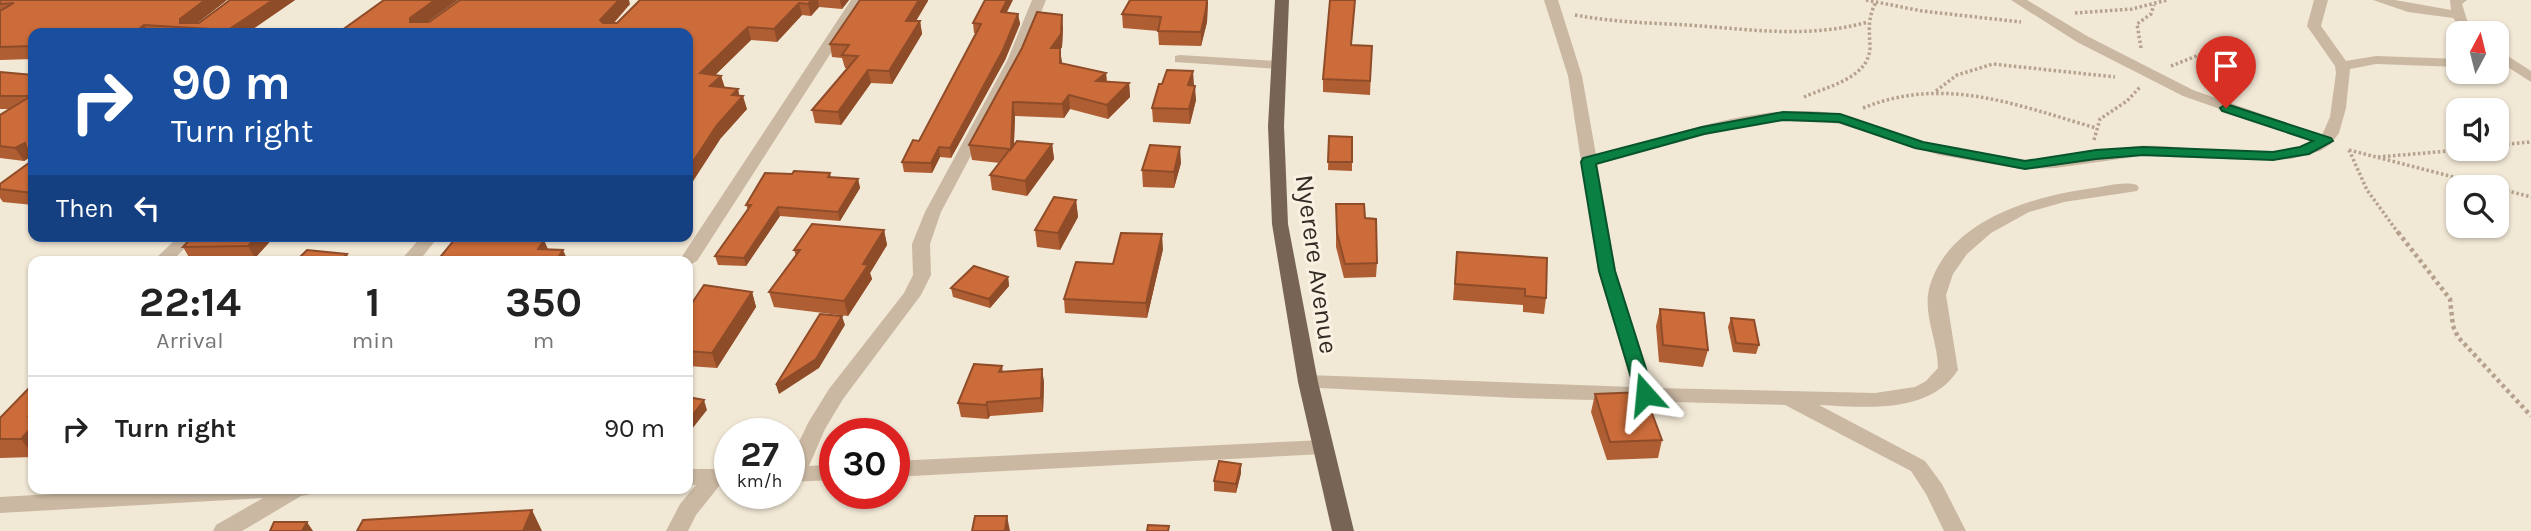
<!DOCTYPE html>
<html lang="en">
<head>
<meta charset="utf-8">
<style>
	body { margin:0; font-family:Karla,sans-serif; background:#f6f6f6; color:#222; height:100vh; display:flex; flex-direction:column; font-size:26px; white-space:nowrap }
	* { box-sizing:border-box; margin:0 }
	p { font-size:23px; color:#767676 }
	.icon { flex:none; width:38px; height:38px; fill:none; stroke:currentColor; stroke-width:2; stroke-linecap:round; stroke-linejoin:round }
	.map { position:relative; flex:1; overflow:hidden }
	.drawer { position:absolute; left:28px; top:256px; width:665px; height:238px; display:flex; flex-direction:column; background:#fff; border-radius:14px; box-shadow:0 2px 5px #0004 }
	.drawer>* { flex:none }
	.hud { position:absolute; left:28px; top:28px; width:665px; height:214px; border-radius:14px; box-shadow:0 2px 5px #0004; background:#1a4fa0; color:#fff; overflow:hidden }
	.needle { width:46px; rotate:7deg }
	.tools { position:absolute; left:2446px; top:21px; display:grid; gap:14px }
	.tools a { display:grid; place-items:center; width:63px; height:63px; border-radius:14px; background:#fff; box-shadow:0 2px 5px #0004; font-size:35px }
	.speed { position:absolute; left:714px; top:418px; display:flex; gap:14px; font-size:35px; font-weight:700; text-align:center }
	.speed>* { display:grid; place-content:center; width:91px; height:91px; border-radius:50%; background:#fff; box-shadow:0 2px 5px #0004; line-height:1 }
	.speed small { font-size:18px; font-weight:400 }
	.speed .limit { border:10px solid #d22; background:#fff; color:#111 }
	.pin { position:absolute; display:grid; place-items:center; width:60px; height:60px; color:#fff; margin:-72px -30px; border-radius:50% 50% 50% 0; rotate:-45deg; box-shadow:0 0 7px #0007 }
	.pin .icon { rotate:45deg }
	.me { position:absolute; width:77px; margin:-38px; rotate:342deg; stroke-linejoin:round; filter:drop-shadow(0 0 5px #0008) }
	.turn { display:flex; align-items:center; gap:24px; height:147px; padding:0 28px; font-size:32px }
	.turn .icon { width:91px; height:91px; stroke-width:2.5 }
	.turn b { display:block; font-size:49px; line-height:60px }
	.then { display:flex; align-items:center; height:66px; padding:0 28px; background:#0003; gap:14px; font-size:26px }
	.eta { display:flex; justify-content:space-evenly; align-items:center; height:119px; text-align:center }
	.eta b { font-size:42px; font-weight:700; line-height:49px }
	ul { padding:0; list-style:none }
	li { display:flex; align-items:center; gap:21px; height:105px; padding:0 28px; border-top:2px solid #e0e0e0 }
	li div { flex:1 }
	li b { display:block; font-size:26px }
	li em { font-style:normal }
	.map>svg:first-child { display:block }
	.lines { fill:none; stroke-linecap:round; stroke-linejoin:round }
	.path-far1 { stroke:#b6a28c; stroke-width:3.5; stroke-dasharray:2.5 2.5; stroke-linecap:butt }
	.path { stroke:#b6a28c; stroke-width:4.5; stroke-dasharray:3.5 3.5; stroke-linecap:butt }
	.minor { fill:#cab8a2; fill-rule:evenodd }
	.major { fill:#776455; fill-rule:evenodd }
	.wall { fill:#af5d32 }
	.shaded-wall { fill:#8f4c29 }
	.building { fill:#cc6c3a; stroke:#8f4c29; stroke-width:2 }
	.route { fill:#0b8043; stroke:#07532c; stroke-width:2 }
	.labels { text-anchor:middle; stroke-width:6; stroke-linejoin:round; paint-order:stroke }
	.street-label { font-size:26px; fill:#342b25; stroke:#faf1e2 }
</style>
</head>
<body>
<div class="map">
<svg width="2531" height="531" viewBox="0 0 2531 531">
	<rect width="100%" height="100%" fill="#f2e8d6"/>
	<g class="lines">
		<path class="path-far1" d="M1866 0 1922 11 2021 22
			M2075 13 2132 9 2167 0
			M1575 15C1612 22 1649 23 1687 25 1749 29 1807 39 1868 22
			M2141 48 2137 24 2151 14 2154 5
			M2171 66 2232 42
			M1936 91 1957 75 1993 64 2115 77
			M1804 97C1828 86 1871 78 1870 45 1869 29 1868 17 1876 2
			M1863 108C1945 75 2016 105 2096 128
			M2094 140 2100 119 2127 101 2141 86
			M2497 145 2531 142
			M2349 150 2367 190 2399 234
			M2349 150 2492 187
			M2378 157 2472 149
			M2497 188 2531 197"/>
		<path class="path" d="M2398 232 2450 299 2453 326 2458 337 2531 416"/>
		<path class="minor" d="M851 0H865L697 261 688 266V261H679Z
			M1032 0H1046L1021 61 941 212 930 244 931 275 921 295 843 399 825 429 809 466 835 464V480L789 482V463L808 423 829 389 904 293 913 275 912 244 925 212 1007 61Z
			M1544 0H1558L1582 76 1596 155C1666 139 1735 109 1808 111 1844 111 1876 127 1910 138 1940 147 1972 154 2003 158 2049 165 2094 149 2140 146 2188 144 2274 164 2314 142L2183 96 2077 42 2011 0H2027L2087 36 2193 90 2322 135 2330 117 2336 73 2335 66 2307 26 2314 0H2328L2321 26 2346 61 2376 56 2459 59V67L2376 64 2350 69 2346 108 2339 133 2331 144 2320 151 2291 159 2252 160 2141 156 2055 168 2021 169 1939 155 1840 124 1805 120 1777 121 1724 130 1597 164 1616 271 1653 388 1875 393 1915 387 1926 381 1938 368C1938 342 1923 315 1929 289 1947 220 2033 196 2094 188 2107 186 2124 181 2137 185L2139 188 2137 191 2064 202 2029 212 1991 233 1967 254 1953 274 1946 295 1958 370C1929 415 1865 407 1819 405L1925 461 1942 484 1966 531H1944L1926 494 1911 471 1785 405 1515 398 1301 387 1298 382 1301 377 1308 375 1633 387 1598 271 1568 76Z
			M2373 0H2395L2451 10 2450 0H2467L2462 4 2467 20 2480 33H2465L2453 18 2408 12Z
			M2497 49 2531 71V82L2497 60Z
			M1180 55 1278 61 1285 65 1278 69 1175 62V56Z
			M179 236H197L172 261H153Z
			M422 236H439L419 261H400Z
			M1323 440 1330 442 1333 447 1330 452 1323 454 894 477V461Z
			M688 469H730V485H720L696 515 688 531H666L680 504 696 485H688Z
			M159 488H314L311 494 301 496 242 531H213L216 525 263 498 0 513V497Z"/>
		<path class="major" d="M1275 0H1289L1284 126 1288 224 1318 382 1354 531H1332L1298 382 1272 224 1268 126Z"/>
	</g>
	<path class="wall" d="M0 0H227L197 23H199L230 0H295L247 33H33V59L0 60Z
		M458 0 427 22 630 4 614 23H617L640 0H849L842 9 819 7 811 16 802 15 777 42 751 40 715 75 721 76 725 88 738 89 739 96 747 109 721 138 688 33H338Z
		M860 0H928L916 21H920L922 34 892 84 871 83 841 125 815 123 812 110 848 68H845L842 58 832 57 830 44Z
		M1130 0H1208L1207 22 1201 46 1159 45 1158 31 1123 28 1122 14Z
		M1007 13 1018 14 1020 24 1005 60 951 158 940 157 932 173 904 172 902 162 919 141 977 33H974L973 23Z
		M1063 28 1062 47 1060 50 1062 64 1106 73 1107 82 1129 83 1130 97 1108 119 1070 109 1064 118 1015 116 1014 145 1052 144 1054 159 1027 196 992 190 990 175 1000 163 972 160 969 145Z
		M1351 45 1372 46 1370 95 1323 92V79Z
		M0 72 33 75V158L32 156 24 161 0 158V115L9 109H0Z
		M1193 85 1196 100 1190 124 1153 122 1152 108Z
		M1329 136 1352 162V171L1328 170Z
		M33 160V205L3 202 0 198V184Z
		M1181 163 1174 188 1143 187 1142 170Z
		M830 173 831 177 858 179 860 188 840 221 780 216 746 266 718 265 715 256 748 210 746 205 792 174Z
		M1076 200 1078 217 1060 250 1037 247 1035 230Z
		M1336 204 1377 263 1376 277 1344 278 1336 247Z
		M884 230 887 245 870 273 872 279 848 316 774 307 769 292 796 256 794 250Z
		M275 236 255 258 190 259 183 247Z
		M1163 249 1147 318 1065 313 1064 299 1113 264Z
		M1457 252 1546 298 1544 314 1523 312V305L1453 300Z
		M1008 277 1009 286 990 308 953 297 951 288Z
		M752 292 756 307 717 368 688 366V309Z
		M1660 309 1708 350 1703 367 1659 362 1656 326Z
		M1731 318 1759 345 1756 354 1733 352 1728 327Z
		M1002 366 1003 372 1042 369 1044 383 1043 412 990 416 988 419 961 417 958 403Z
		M33 384V457L0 458V418Z
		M1595 394 1662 440 1658 458 1607 460 1591 412Z
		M1241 473 1236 493 1214 491V481Z"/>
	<path class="shaded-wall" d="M205 0H227L191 28 180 23V19Z
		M273 0H295L247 33H230L228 30Z
		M435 0H458L415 31 410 22V18Z
		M619 0H629L630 4 604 33 600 20Z
		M812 0H818L819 7 811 16 808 4Z
		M840 0H849L842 9Z
		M919 0H928V1L908 34 906 21Z
		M1007 0H1013L1002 22 1001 12Z
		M1207 0H1208L1207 22 1201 46V32Z
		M799 3 802 15 777 42 774 29Z
		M1018 14 1020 24 1005 60 951 158 950 148Z
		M1062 15 1063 28 1062 47 1060 50 1062 62 1061 77 1051 48Z
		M920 21 922 34 892 84 889 71Z
		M144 25 148 33H134Z
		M748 27 751 40 704 86 700 73Z
		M868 70 871 83 841 125 838 112Z
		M1193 71 1194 85H1188Z
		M1106 73 1107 87 1096 81Z
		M721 76 725 89 710 86Z
		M1129 83 1130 97 1108 119 1107 105Z
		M1195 86 1196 100 1190 124 1189 109Z
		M738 89 740 99 743 96 747 109 721 138 688 189V169L732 95Z
		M1069 95 1070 109 1064 118 1062 104Z
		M1013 102 1015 116 1013 163 1011 149Z
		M25 143 27 149 32 156 24 161 15 148Z
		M1052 144 1054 159 1027 196 1025 181Z
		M939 147 940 157 932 173 931 163Z
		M1180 147 1181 163 1174 188V172Z
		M858 179 860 188 840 221 838 212Z
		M1076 200 1078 217 1060 250 1058 233Z
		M778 207 780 216 746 266 744 258Z
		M884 230 887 245 870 273 872 279 848 316 844 301 863 264Z
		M1162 234 1163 249 1147 318 1146 303Z
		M258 236H275L255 258 248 246Z
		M513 236H532L518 256 511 239Z
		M544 240 551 256 538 249Z
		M563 250 568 261H556Z
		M347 254 350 261H340Z
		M1008 277 1009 286 990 308 989 299Z
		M752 292 756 307 717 368 712 353Z
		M842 316 845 325 819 368 779 394 776 385Z
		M1042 369 1044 383 1043 412 1041 398Z
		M704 400 707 410 688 434V421Z
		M987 402 990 416 988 419 986 405Z
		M33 426V455L21 439Z
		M1241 464V473L1236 493V484Z
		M532 510 542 531H523Z
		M1007 516 1010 531H1005Z
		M307 522 313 531H302Z"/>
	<path class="building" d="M2 0H205L180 19V23H199L230 0H273L228 30 144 25 134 33H33V46L0 47V11L14 3 0 4V1Z
		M384 0H435L410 18V22H429L460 0H619L600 20 603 23H617L640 0H812L808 4 799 3 774 29 748 27 700 73 721 76 710 86 738 89 732 95 743 96 717 125 688 169V33H338Z
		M860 0H919L906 21H920L889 71 868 70 838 112 812 110 858 56 842 55 849 45 830 44Z
		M985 0H1007L1001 12 1018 14 1003 50 950 148 939 147 931 163 902 162 913 140 919 141 981 24 973 23Z
		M1130 0H1207L1206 9 1201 32 1158 31 1161 17 1122 14Z
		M1330 0H1355L1351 45 1372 46 1370 81 1323 79Z
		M1037 12 1062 15 1061 34 1051 48H1060V63L1106 73 1096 81 1129 83 1107 105 1069 95 1062 104 1013 102 1011 149 1017 141 1052 144 1025 181 990 175 1010 149 969 145 1022 48Z
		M1167 70 1193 71 1188 85 1195 86 1189 109 1152 108 1159 84H1162Z
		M0 72 33 75V150L27 149 25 143 15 148 0 146V115L31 96H0Z
		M1329 136 1352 137V162H1328Z
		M1150 145 1180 147 1174 172 1142 170Z
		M33 160V193L0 189V184Z
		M794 171 830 173 828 177 858 179 838 212 778 207 744 258 715 256 751 205H746L765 173 792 174Z
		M1054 197 1076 200 1058 233 1035 230Z
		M1336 204H1364L1365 218 1376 219 1377 263 1345 264 1337 233Z
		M812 224 884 230 863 264 868 265 844 301 769 292 800 250H794Z
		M1121 233 1162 234 1146 303 1064 299 1076 262 1113 264Z
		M193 236H258L248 246 183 247Z
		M466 236H513L511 239 544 240 538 249 563 250 556 261H437L455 239H464Z
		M307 250 347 254 340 261H296Z
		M1457 252 1547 258 1546 298 1525 296V289L1455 284Z
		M974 266 1008 277 989 299 951 288Z
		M704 285 752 292 712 353 688 351V309Z
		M1660 309 1704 313 1708 350 1663 345Z
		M820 314 842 316 816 359 776 385Z
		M1731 318 1754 320 1759 345 1736 343Z
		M974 364 1002 366 999 372 1042 369 1041 398 987 402 986 405 958 403Z
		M33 384V412L29 416H33V426L21 439H0V418Z
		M1644 392 1662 440 1610 442 1595 394Z
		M688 397 704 400 688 421Z
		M1219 461 1241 464 1236 484 1214 481Z
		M532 510 523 531H357L363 520Z
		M975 516H1007L1005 531H972Z
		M274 522H307L302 531H270Z
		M1148 525 1169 526 1168 531H1147Z"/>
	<path class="route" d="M2226 104 2331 138 2333 141 2309 154 2273 160 2143 155 2096 159 2025 169 1915 148 1839 122 1783 120 1704 134 1596 164 1615 271 1654 394 1645 400 1636 394 1599 271 1581 162 1583 158 1702 127 1783 112 1840 114 1923 142 2025 161 2096 150 2143 147 2273 152 2300 147 2313 141 2222 111 2220 108Z"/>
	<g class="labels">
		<g class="street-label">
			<text transform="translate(1317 264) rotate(82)" y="9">Nyerere Avenue</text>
		</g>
	</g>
</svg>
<div class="tools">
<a><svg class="needle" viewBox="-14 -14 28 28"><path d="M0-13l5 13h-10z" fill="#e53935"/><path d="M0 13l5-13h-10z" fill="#767676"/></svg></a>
<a><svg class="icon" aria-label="sound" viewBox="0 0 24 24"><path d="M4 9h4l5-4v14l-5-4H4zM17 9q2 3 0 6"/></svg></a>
<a><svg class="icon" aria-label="search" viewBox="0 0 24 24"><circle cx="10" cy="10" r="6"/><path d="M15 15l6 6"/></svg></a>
</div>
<div class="speed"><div>27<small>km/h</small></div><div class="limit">30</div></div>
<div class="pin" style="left:2226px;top:108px;background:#d93025"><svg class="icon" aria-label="arrive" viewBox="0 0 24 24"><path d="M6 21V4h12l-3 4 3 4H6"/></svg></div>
<svg class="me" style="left:1645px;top:394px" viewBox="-20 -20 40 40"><path d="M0-17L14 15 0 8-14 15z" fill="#0b8043" stroke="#fff" stroke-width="4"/></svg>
<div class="hud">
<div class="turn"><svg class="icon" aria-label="right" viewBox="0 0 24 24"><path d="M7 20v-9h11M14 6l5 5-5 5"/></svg><div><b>90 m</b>Turn right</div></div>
<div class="then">Then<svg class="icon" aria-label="left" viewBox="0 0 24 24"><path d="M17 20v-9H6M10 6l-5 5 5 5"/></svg></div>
</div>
<section class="drawer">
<div class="eta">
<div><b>22:14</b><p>Arrival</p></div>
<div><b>1</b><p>min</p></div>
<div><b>350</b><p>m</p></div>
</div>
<ul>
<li><svg class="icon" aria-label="right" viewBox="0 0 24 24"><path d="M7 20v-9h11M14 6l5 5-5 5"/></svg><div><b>Turn right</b></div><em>90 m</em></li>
</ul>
</section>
</div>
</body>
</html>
